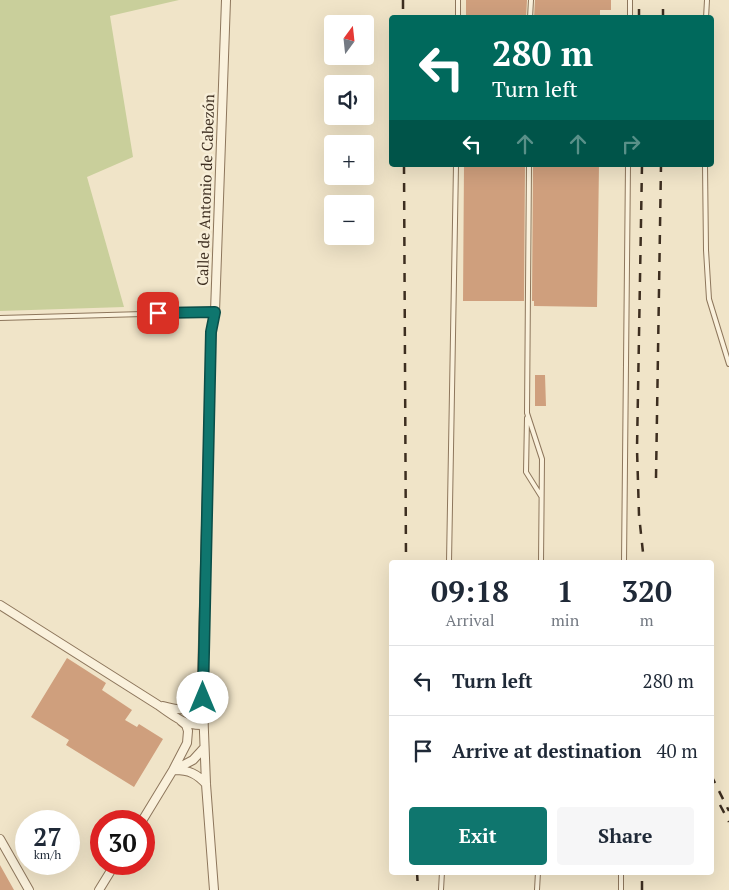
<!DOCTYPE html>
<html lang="en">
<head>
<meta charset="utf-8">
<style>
	body { margin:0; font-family:"PT Serif",serif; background:#f6f6f7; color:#1f2937; height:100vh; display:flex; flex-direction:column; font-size:19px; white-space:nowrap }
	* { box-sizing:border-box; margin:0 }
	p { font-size:16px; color:#747a83 }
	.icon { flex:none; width:28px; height:28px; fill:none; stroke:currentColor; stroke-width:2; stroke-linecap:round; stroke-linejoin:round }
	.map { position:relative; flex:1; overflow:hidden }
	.details { position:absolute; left:389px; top:560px; width:325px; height:315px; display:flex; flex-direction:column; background:#fff; border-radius:5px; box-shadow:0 5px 20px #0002 }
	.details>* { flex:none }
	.top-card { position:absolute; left:389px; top:15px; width:325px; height:152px; border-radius:5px; box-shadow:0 5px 20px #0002; background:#00695c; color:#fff; overflow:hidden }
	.needle { width:32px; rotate:15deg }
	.controls { position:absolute; left:324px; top:15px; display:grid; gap:10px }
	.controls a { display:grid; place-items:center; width:50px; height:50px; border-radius:5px; background:#fff; box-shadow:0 5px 20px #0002; font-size:25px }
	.speed { position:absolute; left:15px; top:810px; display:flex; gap:10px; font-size:25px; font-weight:700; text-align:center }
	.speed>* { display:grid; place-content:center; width:65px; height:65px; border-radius:50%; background:#fff; box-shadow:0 5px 20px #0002; line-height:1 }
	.speed small { font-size:12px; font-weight:400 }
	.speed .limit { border:8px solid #d22; background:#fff; color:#111 }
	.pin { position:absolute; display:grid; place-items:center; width:42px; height:42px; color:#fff; margin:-21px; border-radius:10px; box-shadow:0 2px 8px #0006 }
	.me { position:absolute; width:55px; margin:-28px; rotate:0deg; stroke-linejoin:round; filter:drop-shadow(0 0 4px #0008) }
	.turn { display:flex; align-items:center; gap:18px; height:105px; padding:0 20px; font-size:22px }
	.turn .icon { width:65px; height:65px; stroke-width:2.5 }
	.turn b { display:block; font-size:35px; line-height:42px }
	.lanes { display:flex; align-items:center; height:48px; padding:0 20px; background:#0003; justify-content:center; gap:25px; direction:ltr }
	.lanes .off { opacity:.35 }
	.eta { display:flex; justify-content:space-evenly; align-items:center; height:85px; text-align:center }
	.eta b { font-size:30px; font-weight:700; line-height:35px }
	.action { display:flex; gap:10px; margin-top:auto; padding:10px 20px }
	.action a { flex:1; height:58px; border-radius:5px; background:#0f766e; color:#fff; font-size:20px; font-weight:700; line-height:58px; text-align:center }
	.action a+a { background:#f6f6f7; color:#1f2937 }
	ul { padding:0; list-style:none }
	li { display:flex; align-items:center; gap:15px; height:70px; padding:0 20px; border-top:1px solid #e0e1e3 }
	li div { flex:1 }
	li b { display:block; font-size:19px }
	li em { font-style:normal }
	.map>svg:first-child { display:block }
	.green { fill:#c9cf9b }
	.building { fill:#cf9f7d }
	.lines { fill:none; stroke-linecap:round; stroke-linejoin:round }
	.service-casing { stroke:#8d765c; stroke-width:6 }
	.minor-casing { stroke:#8d765c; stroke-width:10 }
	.service { stroke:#faf1dc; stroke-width:4 }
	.minor { stroke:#faf1dc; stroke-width:8 }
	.rail { stroke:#3d2e20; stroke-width:2.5; stroke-dasharray:9 9; stroke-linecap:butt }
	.route-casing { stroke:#0a4d48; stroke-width:12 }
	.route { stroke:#0f766e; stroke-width:9 }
	.labels { text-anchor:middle; stroke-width:5; stroke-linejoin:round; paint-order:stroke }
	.street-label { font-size:15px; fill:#3d2e20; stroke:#f7eed8 }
</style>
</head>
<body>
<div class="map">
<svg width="729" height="890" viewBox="0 0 729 890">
	<rect width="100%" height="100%" fill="#f0e4c8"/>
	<path class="green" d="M0 0H179L110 16 133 157 87 177 124 307 0 311Z"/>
	<path class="building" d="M466 0H527L526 18H466Z
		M535 0H611V10H600V18H534Z
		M464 165H525L524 301H463Z
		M533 165H599L597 307 534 306V301H532Z
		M535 375H545L546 406H535Z
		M67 658 106 683 102 690 132 710 125 720 137 727 139 724 163 739 134 787 66 745 69 740 31 717Z
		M0 865 14 890H0Z"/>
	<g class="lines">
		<g class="service-casing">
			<path id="service" d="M458 18V0
				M530 18 531 0
				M630 18V0
				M706 18 707 0
				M529 165 527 413 542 459 541 562
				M705 165 706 250 709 299 729 364
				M0 318 215 312
				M527 418 526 472 541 496
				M449 562 456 165
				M624 562 628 165
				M441 890 442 872
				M537 890 538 872
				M621 890V872"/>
		</g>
		<g class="minor-casing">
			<path id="minor" d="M0 605 158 705C172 715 185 726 203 725
				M163 706C184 712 192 712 200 690
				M174 770 193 760 204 748
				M175 770C189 770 197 774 206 784
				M142 821 173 770 187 743 188 731 186 725 181 721
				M0 839 29 890
				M99 890 115 864
				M214 890 206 784 202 680 211 332 215 312 226 0"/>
		</g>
		<use href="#service" class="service"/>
		<use href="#minor" class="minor"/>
		<path class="rail" d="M403 0V18
			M639 18V0
			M663 18V0
			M404 165 406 562
			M642 165 637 449 639 515 644 562
			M656 478 661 165
			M711 775 729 811
			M720 805 729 822
			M417 872 418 890
			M642 890V872"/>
	</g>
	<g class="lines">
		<g class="route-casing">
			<path id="route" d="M158 313 215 312 211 332 203 698"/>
		</g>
		<use href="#route" class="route"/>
	</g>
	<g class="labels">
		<g class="street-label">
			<text transform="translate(206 190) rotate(-88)" y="5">Calle de Antonio de Cabezón</text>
		</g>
	</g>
</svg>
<div class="controls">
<a><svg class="needle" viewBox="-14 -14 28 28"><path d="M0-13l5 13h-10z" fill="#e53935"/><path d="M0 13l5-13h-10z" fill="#747a83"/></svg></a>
<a><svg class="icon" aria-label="sound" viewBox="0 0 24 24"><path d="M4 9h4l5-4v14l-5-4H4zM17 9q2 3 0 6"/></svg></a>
<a>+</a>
<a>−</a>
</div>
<div class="speed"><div>27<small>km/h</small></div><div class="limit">30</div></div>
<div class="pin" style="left:158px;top:313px;background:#d93025"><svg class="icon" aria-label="arrive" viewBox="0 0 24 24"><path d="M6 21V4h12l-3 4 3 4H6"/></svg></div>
<svg class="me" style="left:203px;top:698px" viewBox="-20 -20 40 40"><circle r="19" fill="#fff"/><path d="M0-13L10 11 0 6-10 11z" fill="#0f766e"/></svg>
<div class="top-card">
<div class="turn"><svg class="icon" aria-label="left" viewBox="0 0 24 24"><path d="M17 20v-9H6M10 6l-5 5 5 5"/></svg><div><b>280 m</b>Turn left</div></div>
<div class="lanes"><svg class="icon" aria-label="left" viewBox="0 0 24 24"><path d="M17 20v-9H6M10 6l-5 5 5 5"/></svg><svg class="icon off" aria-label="ahead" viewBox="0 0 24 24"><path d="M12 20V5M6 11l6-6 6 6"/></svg><svg class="icon off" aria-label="ahead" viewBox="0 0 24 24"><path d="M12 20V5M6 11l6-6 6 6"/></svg><svg class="icon off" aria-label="right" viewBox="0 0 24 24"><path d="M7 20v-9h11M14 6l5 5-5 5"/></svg></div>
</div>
<section class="details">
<div class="eta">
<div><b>09:18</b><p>Arrival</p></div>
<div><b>1</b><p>min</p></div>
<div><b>320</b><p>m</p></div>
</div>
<ul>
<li><svg class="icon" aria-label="left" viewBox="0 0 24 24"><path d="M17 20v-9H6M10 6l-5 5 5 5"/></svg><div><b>Turn left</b></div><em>280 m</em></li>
<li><svg class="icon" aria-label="arrive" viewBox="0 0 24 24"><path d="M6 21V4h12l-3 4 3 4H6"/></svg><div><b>Arrive at destination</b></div><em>40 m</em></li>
</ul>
<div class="action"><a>Exit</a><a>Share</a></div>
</section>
</div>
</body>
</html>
